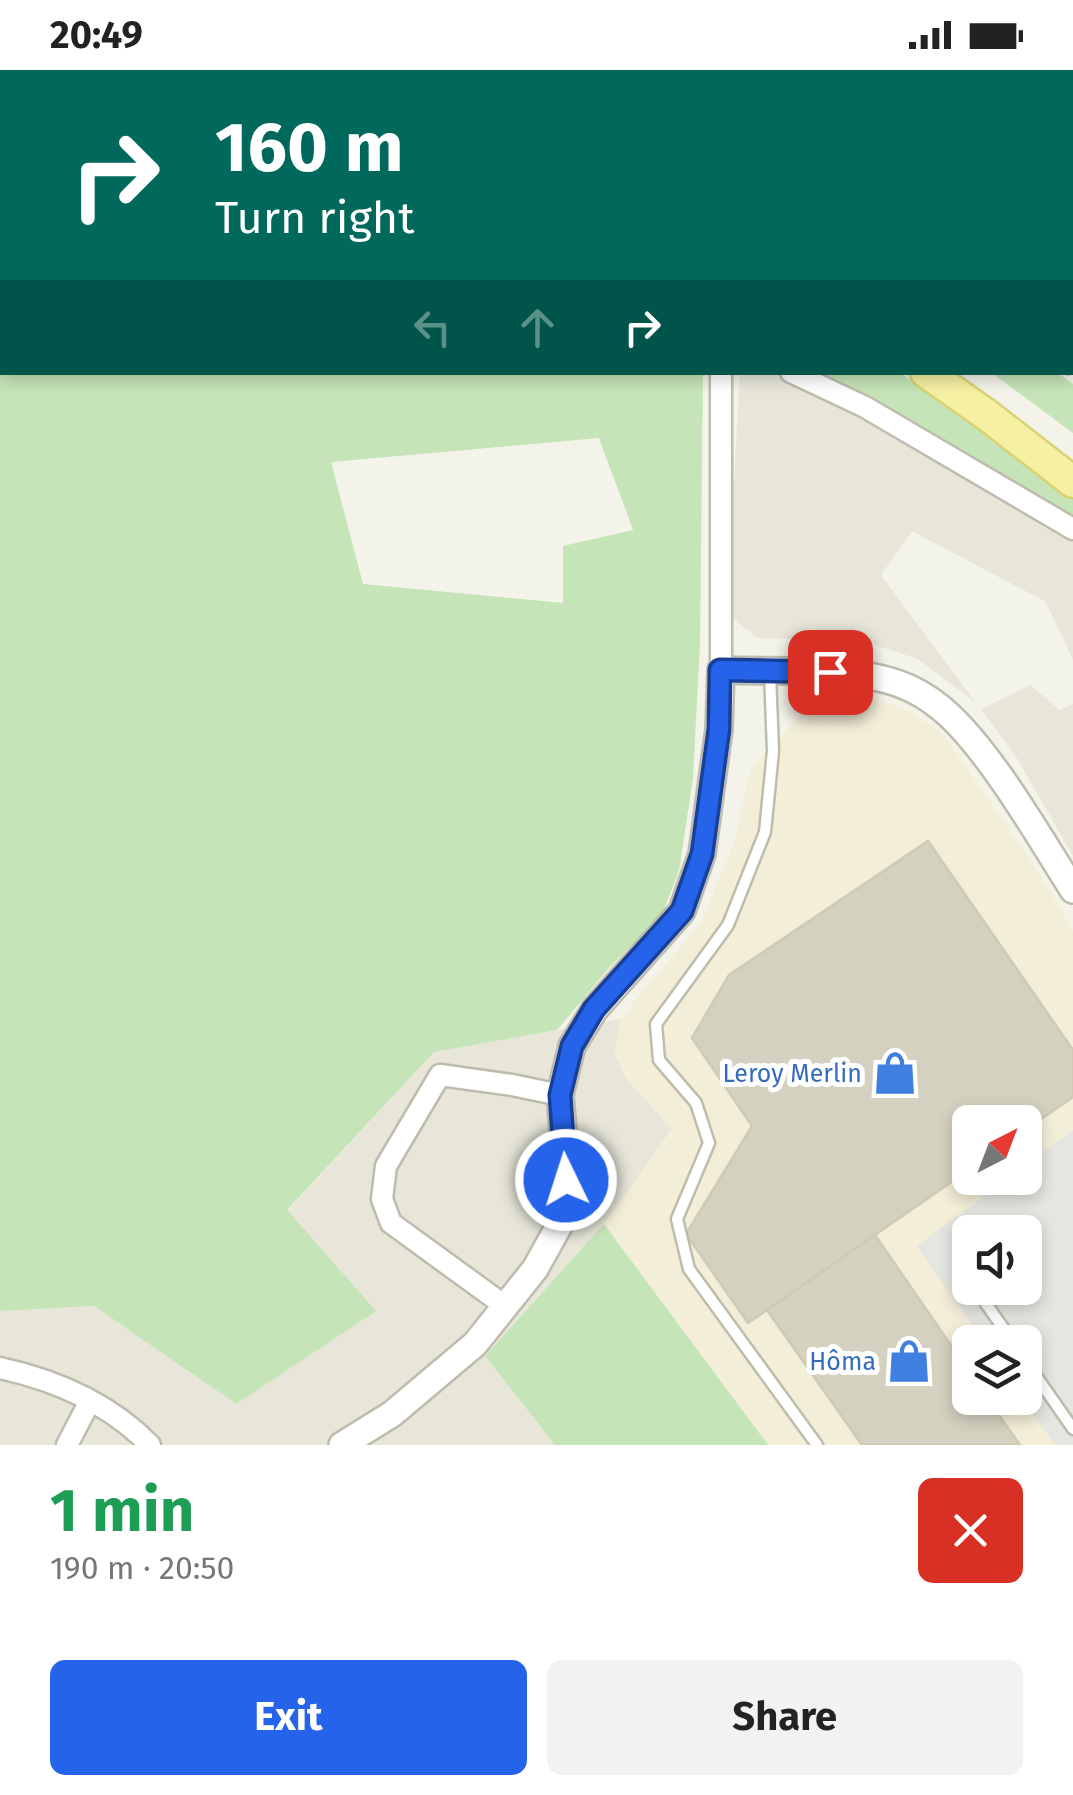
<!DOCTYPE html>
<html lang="en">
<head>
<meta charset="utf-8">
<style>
	body { margin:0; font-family:"Fira Sans",sans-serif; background:#f2f2f2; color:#222; height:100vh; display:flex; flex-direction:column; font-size:38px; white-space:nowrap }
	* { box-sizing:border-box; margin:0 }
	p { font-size:32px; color:#767676 }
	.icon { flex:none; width:55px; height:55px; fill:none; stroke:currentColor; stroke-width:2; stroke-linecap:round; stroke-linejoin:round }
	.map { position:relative; height:1375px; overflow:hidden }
	.side { display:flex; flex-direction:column; background:#fff; flex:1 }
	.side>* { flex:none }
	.guide { position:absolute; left:0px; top:0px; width:1075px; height:305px; box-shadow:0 5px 15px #0003; background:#00695c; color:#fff; overflow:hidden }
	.needle { width:65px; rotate:42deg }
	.controls { position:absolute; left:952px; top:1035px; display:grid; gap:20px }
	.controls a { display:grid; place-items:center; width:90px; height:90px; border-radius:15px; background:#fff; box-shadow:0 5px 15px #0003; font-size:50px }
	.pin { position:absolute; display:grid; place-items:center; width:85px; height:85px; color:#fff; margin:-42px; border-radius:20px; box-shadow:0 5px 15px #0006 }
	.me { position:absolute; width:110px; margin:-55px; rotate:356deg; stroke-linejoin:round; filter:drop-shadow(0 0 8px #0008) }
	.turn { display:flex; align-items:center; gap:35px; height:210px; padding:0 50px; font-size:45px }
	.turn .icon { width:130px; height:130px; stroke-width:2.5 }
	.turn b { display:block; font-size:70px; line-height:85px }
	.lanes { display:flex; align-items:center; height:95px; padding:0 50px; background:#0003; justify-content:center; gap:50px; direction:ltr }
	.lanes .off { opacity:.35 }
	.round { display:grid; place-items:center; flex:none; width:105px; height:105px; border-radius:15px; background:#f2f2f2 }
	.head { display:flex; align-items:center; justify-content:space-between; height:170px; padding:0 50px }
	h1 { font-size:60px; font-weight:700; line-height:75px; color:#1e9e55 }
	.button { display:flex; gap:20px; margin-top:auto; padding:20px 50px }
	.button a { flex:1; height:115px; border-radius:15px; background:#2563eb; color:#fff; font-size:40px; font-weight:700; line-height:115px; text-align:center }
	.button a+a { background:#f2f2f2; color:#222 }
	.status { display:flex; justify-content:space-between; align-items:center; height:70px; padding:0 50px; background:#fff; direction:ltr }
	.status svg { height:28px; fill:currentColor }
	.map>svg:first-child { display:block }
	.residential { fill:#e7e6d9 }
	.commercial { fill:#f3eed8; fill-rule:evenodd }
	.green { fill:#c5e4b7; fill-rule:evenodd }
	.parking { fill:#e5e5e1; fill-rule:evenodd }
	.building { fill:#d4d1c0; stroke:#cecab4; stroke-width:2.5 }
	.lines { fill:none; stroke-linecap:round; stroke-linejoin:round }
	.service-casing { stroke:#bebcad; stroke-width:15 }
	.minor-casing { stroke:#bebcad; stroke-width:25 }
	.tertiary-casing { stroke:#bebcad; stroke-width:30 }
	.primary-casing { stroke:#d9d273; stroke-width:35 }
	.path { stroke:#bfbba0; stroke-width:4; stroke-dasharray:5 5; stroke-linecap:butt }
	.service { stroke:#fff; stroke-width:10 }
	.minor { stroke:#fff; stroke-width:20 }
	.tertiary { stroke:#fff; stroke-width:25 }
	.primary { stroke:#f5f0a2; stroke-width:30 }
	.route-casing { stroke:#184099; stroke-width:25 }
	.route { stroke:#2563eb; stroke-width:18 }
	.labels { text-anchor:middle; stroke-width:10; stroke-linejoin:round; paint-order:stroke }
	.shop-label { font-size:25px; fill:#366cbe; stroke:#fff; text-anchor:end }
</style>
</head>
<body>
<div class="status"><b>20:49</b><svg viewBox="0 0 49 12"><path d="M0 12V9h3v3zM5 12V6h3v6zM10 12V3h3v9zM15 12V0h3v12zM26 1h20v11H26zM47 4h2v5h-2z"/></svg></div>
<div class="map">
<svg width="1073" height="1375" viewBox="0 0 1073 1375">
	<rect width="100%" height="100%" fill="#f3f3ea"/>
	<path class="residential" d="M740 303H819L895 341 1073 451V590L1046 532 912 461 881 505 976 633 918 589 860 570 757 568 742 556 727 540Z
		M1030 615 1060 640 1073 634V786L1018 690 981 639Z
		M620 949 615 983 627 1010 672 1059 604 1154 485 1286 555 1375H0V1241L94 1236 236 1334 287 1141 434 982Z"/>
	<path class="commercial" d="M868 627 910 641 944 665 1032 792 1073 860V1375H768L604 1154 672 1059 627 1010 615 983 620 949 701 852 734 773 751 699 798 647 832 628ZM970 1052H1025V1108H970ZM970 1162H1025V1218H970ZM970 1272H1025V1328H970Z"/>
	<path class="green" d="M0 180 2 302 703 303 700 573 693 708 679 801 662 844 609 898 557 960 434 982 287 1140 376 1241 236 1334 94 1236 0 1241ZM599 368 633 460 563 476V533L363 514 331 392Z
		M819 303H900L982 357 1073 429V451L895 341Z
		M992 303H1058L1073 314V363Z
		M604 1154 768 1375H555L485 1286Z"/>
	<path class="parking" d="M1073 1060V1375H1055L1022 1328H1025V1272H984L917 1176 1009 1108H1025V1096ZM970 1162H1025V1218H970Z"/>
	<path class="building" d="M928 771 1073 980V1027L1025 1060V1052H970V1099L748 1253 686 1164 752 1056 692 968 729 905Z
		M875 1165 970 1303V1328H987L1020 1375H862L767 1240Z"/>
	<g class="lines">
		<g class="service-casing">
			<path id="service" d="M770 603 773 681 765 762 728 855 656 954 659 990 696 1033 709 1073 677 1149 689 1199 817 1375
				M965 1204 970 1211
				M975 1218 1013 1272
				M1025 1290 1073 1359"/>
		</g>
		<g class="minor-casing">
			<path id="minor" d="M730 0V2
				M791 302 865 337 1073 459
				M721 600V302
				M505 1236 391 1153 382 1129 386 1096 440 1005 512 1015 560 1025
				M0 1298C55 1310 110 1334 150 1375
				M67 1375 90 1331"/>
		</g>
		<g class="tertiary-casing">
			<path id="tertiary" d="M342 1375 392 1344 475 1274 535 1199 560 1154 567 1110 560 1025 572 976 595 939 682 841 702 784 719 659 721 600C771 602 824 598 874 607 896 611 919 621 937 635 984 670 1040 768 1073 820"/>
		</g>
		<g class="primary-casing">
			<path id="primary" d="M414 0 419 2
				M454 0 458 2
				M926 302 987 345 1073 412"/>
		</g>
		<path class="path" d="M1066 302 1073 307"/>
		<use href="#service" class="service"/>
		<use href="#minor" class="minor"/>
		<use href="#tertiary" class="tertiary"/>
		<use href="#primary" class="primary"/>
	</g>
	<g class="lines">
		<g class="route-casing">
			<path id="route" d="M566 1110 560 1025 572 976 594 939 682 841 702 784 719 659 720 600 830 602"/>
		</g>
		<use href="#route" class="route"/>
	</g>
	<defs>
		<g id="shop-bare" transform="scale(3.45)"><path d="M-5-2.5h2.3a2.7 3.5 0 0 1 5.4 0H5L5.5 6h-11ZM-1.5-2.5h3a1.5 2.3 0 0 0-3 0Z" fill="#3f7fe0" stroke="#fff" stroke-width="2.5" paint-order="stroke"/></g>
	</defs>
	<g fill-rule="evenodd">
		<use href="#shop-bare" x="895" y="1003"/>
		<use href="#shop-bare" x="909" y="1291"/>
	</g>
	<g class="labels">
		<g class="shop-label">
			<text x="862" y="1012">Leroy Merlin</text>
			<text x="876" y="1300">Hôma</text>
		</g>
	</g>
</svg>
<div class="controls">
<a><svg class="needle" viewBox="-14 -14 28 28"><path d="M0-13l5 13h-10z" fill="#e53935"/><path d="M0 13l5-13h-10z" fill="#767676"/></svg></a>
<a><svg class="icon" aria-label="sound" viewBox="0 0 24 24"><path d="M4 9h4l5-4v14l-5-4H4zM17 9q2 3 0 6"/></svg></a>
<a><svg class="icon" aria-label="layers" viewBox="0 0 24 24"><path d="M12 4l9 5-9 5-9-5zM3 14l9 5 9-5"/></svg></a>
</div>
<div class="pin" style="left:830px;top:602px;background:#d93025"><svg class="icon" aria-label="arrive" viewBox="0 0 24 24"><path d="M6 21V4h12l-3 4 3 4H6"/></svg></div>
<svg class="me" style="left:566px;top:1110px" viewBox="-20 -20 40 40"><circle r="17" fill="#2563eb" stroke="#fff" stroke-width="3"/><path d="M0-11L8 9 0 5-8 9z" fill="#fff"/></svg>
<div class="guide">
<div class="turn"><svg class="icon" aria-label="right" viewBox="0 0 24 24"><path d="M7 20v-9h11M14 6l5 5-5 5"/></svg><div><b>160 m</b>Turn right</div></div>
<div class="lanes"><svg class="icon off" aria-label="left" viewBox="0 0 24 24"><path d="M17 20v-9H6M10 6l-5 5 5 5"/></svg><svg class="icon off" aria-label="ahead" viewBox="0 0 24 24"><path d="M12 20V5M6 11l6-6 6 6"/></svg><svg class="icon" aria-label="right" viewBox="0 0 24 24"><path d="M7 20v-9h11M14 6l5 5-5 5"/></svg></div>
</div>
</div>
<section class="side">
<div class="head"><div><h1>1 min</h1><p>190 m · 20:50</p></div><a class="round" style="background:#d93025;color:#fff"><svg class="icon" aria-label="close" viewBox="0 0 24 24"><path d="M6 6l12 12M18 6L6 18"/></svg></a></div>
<div class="button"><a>Exit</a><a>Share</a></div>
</section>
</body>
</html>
